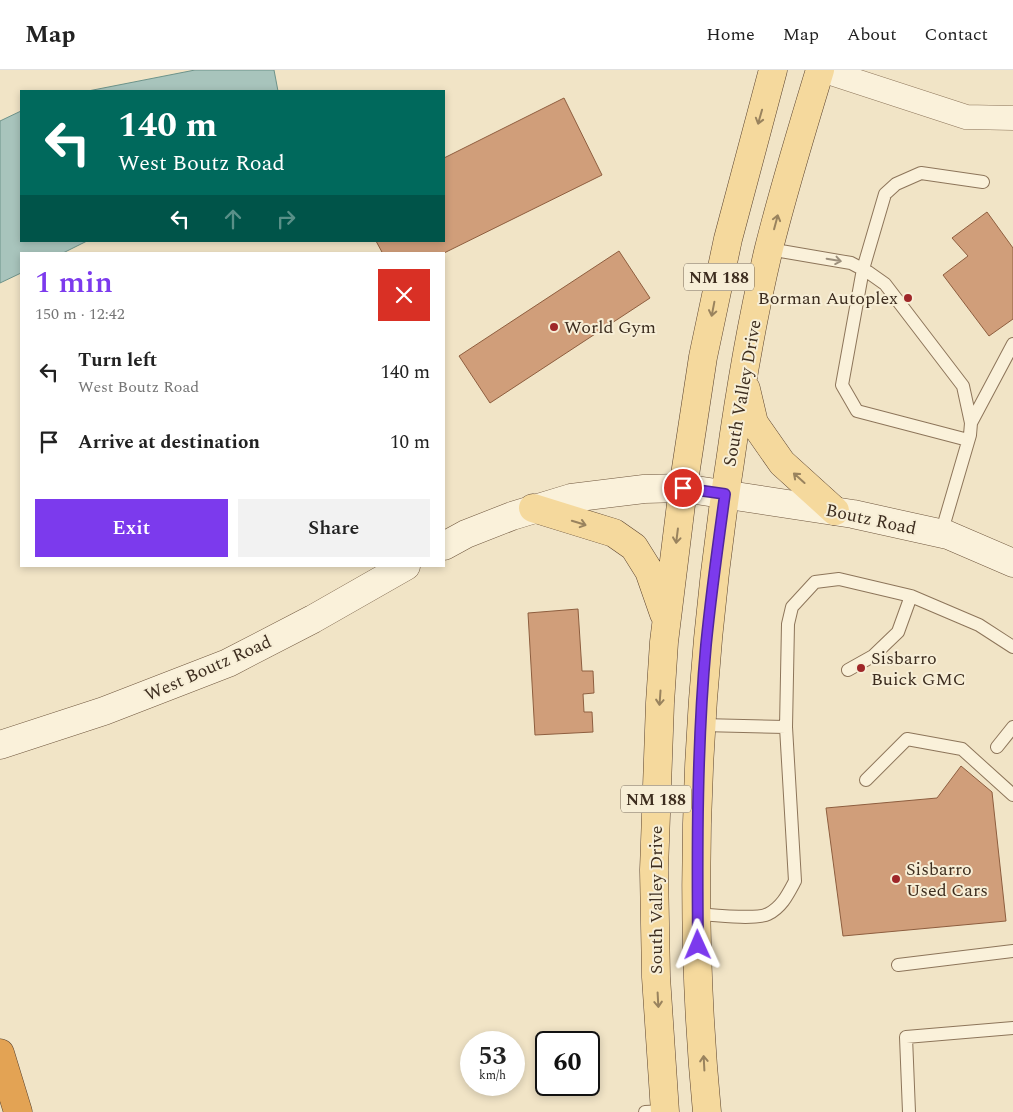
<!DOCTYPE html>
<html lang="en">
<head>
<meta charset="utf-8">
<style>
	body { margin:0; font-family:Spectral,serif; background:#f2f2f2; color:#222; height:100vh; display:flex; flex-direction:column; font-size:19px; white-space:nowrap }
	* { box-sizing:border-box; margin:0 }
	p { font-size:16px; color:#767676 }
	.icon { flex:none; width:28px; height:28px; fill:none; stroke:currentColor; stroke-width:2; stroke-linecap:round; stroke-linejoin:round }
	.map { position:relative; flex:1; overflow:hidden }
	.panel { position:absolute; left:20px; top:182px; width:425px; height:315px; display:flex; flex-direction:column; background:#fff; border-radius:0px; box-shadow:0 2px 8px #0003 }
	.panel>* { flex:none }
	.banner { position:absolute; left:20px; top:20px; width:425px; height:152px; border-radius:0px; box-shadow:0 2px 8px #0003; background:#00695c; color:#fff; overflow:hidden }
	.speed { position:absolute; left:460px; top:961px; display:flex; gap:10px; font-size:25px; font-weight:700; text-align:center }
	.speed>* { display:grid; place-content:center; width:65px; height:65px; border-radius:50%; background:#fff; box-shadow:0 2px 8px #0003; line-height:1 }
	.speed small { font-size:12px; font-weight:400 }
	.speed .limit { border:2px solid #111; border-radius:8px; background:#fff; color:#111 }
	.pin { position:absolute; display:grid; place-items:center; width:42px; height:42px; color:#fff; margin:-21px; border:2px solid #fff; border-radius:50%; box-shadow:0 1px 5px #0007 }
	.me { position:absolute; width:55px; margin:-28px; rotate:359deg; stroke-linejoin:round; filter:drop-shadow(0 0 4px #0008) }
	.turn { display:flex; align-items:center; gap:18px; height:105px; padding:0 15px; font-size:22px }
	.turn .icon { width:65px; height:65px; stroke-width:2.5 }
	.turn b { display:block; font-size:35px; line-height:42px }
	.lanes { display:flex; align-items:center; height:48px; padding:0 15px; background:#0003; justify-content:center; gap:25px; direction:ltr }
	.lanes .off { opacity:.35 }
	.round { display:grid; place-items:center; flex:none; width:52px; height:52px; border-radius:0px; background:#f2f2f2 }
	.head { display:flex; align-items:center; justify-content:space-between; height:85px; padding:0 15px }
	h1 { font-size:30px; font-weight:600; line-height:38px; color:#7c3aed }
	.action { display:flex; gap:10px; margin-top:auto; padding:10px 15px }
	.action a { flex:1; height:58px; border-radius:0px; background:#7c3aed; color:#fff; font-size:20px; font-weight:600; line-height:58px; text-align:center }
	.action a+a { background:#f2f2f2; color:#222 }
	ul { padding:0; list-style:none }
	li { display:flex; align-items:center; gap:15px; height:70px; padding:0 15px }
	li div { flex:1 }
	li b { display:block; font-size:19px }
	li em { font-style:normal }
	header { display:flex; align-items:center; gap:30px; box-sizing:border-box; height:70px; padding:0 25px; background:#fff; border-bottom:1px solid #e0e0e0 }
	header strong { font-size:24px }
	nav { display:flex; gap:28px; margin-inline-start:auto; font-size:18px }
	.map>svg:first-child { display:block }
	.water { fill:#a8c4bc; stroke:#6d938a }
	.building { fill:#d09e7a; stroke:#8e5e3f }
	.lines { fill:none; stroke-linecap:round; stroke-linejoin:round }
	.lane-casing { stroke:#8d755a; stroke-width:14 }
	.street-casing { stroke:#8d755a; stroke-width:25 }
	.secondary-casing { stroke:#6f563d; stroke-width:29 }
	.primary-casing { stroke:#5b432f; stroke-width:29 }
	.highway-casing { stroke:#5b432f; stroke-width:29 }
	.lane { stroke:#faf1da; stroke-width:12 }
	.street { stroke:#faf1da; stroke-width:24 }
	.secondary { stroke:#faf1da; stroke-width:28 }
	.primary { stroke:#f5d99d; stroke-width:28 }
	.highway { stroke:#e3a354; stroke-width:28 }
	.oneway { stroke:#99835e }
	.oneway2 { stroke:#9c8f7c }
	.route-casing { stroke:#51269a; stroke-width:12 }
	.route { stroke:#7c3aed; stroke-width:9 }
	.poi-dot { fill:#9f2729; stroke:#f7eed6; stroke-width:2 }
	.labels { text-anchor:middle; stroke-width:4; stroke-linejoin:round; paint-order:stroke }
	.shield { fill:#f7eed6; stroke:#756756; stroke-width:1 }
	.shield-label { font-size:16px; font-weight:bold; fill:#3d2d1f }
	.poi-label { font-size:18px; fill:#3d2d1f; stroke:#f7eed6; text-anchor:start }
	.street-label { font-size:18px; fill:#3d2d1f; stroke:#f7eed6 }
</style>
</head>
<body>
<header>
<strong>Map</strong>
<nav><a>Home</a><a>Map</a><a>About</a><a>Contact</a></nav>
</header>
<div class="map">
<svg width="1013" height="1042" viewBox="0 0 1013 1042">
	<rect width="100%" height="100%" fill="#f1e4c6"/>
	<path class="water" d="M195 0H274L278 21H88Z
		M21 41V171H87L61 184H21V203L0 213V51Z"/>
	<path class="building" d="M564 28 602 105 442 184H383L376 171H444V88Z
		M987 142 1013 178V249L989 266 943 205 968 186 952 168Z
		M619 181 650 228 490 333 459 286Z
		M578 539 582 601H593L594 623 583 624 584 642H592L593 662 535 665 528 543Z
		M961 696 992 722 1006 851 843 866 826 738 937 728Z"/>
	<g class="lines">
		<g class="lane-casing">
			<path id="lane" d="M769 179 851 193 868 202 885 214 963 316 971 353 970 365 941 464
				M971 353 1013 274
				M968 370 857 341 842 315 863 199 885 124 896 114 921 103 983 112
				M848 600 873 586 898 562 911 526
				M786 657 788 554 792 537 815 512 839 509 911 526 979 555 1013 577
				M997 677 1013 657
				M866 710 907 669 962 679 1013 725
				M698 844C712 845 757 850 768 844 782 837 788 824 795 811L786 657 702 655
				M898 895 1013 881
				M645 1042 664 1041
				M909 1042 906 967 1013 958"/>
		</g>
		<g class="street-casing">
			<path id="street" d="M822 0 966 47 1013 48"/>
		</g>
		<g class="secondary-casing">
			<path id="secondary" d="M444 476 466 464 512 446 571 428 644 419 683 418 853 444 948 465 1013 493
				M0 675 104 641 228 593 313 549 406 496"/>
		</g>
		<g class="primary-casing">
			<path id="primary" d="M746 319 754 353 782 393 835 441
				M533 438 614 463 634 477 649 501 664 544
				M665 1042 656 907 654 800 660 633 664 572 683 418 703 287 728 169 773 0
				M707 1042C686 826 697 606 730 392 740 320 752 249 769 178 784 118 802 59 820 0"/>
		</g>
		<g class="highway-casing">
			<path id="highway" d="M0 983 18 1042"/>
		</g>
		<use href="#lane" class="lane"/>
		<use href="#street" class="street"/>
		<use href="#secondary" class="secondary"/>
		<use href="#primary" class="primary"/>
		<use href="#highway" class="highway"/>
	</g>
	<defs><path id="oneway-shaft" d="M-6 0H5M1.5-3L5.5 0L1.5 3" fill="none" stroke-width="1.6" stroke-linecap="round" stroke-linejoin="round" transform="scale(1.25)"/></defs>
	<g class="oneway">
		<use href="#oneway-shaft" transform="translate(760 47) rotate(106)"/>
		<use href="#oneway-shaft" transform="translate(776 152) rotate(-75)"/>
		<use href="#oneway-shaft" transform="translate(713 239) rotate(101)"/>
		<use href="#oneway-shaft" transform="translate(799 408) rotate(-138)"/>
		<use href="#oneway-shaft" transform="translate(579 453) rotate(17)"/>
		<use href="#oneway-shaft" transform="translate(677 466) rotate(97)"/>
		<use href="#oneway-shaft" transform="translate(660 628) rotate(94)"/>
		<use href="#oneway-shaft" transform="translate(658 930) rotate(87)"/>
		<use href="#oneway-shaft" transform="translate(704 993) rotate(-93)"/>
	</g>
	<use class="oneway2" href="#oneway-shaft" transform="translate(834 190) rotate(10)"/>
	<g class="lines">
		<g class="route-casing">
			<path id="route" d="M683 418 725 424C718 474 711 524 706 575 697 674 697 775 698 875"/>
		</g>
		<use href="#route" class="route"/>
	</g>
	<g class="poi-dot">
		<circle cx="908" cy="228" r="5"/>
		<circle cx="554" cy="257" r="5"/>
		<circle cx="861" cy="598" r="5"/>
		<circle cx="896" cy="809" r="5"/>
	</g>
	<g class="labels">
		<g class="shield">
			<rect x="684" y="193.5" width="70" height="27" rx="4"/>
			<rect x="621" y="715.5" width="70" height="27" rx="4"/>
		</g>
		<g class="shield-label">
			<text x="719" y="213">NM 188</text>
			<text x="656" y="735">NM 188</text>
		</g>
		<g class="poi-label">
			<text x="898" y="234" text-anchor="end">Borman Autoplex</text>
			<text x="564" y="263">World Gym</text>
			<text x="871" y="594">Sisbarro<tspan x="871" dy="21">Buick GMC</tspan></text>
			<text x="906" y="805">Sisbarro<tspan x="906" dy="21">Used Cars</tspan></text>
		</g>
		<g class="street-label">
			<text transform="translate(742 323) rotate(-80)" y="6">South Valley Drive</text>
			<text transform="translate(871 449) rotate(12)" y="6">Boutz Road</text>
			<text transform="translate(208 598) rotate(-24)" y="6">West Boutz Road</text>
			<text transform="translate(656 830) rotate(-90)" y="6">South Valley Drive</text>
		</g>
	</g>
</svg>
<div class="speed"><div>53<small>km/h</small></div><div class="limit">60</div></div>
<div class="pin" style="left:683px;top:418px;background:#d93025"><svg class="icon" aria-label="arrive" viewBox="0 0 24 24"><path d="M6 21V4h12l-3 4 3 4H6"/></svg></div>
<svg class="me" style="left:698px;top:875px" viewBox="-20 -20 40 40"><path d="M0-17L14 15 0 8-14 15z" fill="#7c3aed" stroke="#fff" stroke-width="4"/></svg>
<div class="banner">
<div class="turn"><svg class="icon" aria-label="left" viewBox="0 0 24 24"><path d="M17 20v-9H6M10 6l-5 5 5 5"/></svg><div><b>140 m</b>West Boutz Road</div></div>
<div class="lanes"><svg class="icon" aria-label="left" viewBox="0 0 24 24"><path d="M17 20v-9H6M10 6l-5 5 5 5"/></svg><svg class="icon off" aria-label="ahead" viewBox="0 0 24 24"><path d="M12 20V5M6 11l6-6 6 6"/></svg><svg class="icon off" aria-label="right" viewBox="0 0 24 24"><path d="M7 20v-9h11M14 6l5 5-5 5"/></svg></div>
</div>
<section class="panel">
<div class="head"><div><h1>1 min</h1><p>150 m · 12:42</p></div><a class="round" style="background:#d93025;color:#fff"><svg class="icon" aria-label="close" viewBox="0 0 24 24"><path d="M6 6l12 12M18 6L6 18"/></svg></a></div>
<ul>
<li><svg class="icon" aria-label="left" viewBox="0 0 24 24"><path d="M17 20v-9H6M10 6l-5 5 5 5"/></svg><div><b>Turn left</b><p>West Boutz Road</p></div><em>140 m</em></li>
<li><svg class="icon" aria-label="arrive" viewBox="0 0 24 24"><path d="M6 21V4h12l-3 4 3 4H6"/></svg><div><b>Arrive at destination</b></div><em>10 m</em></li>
</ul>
<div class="action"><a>Exit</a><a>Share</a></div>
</section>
</div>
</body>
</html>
